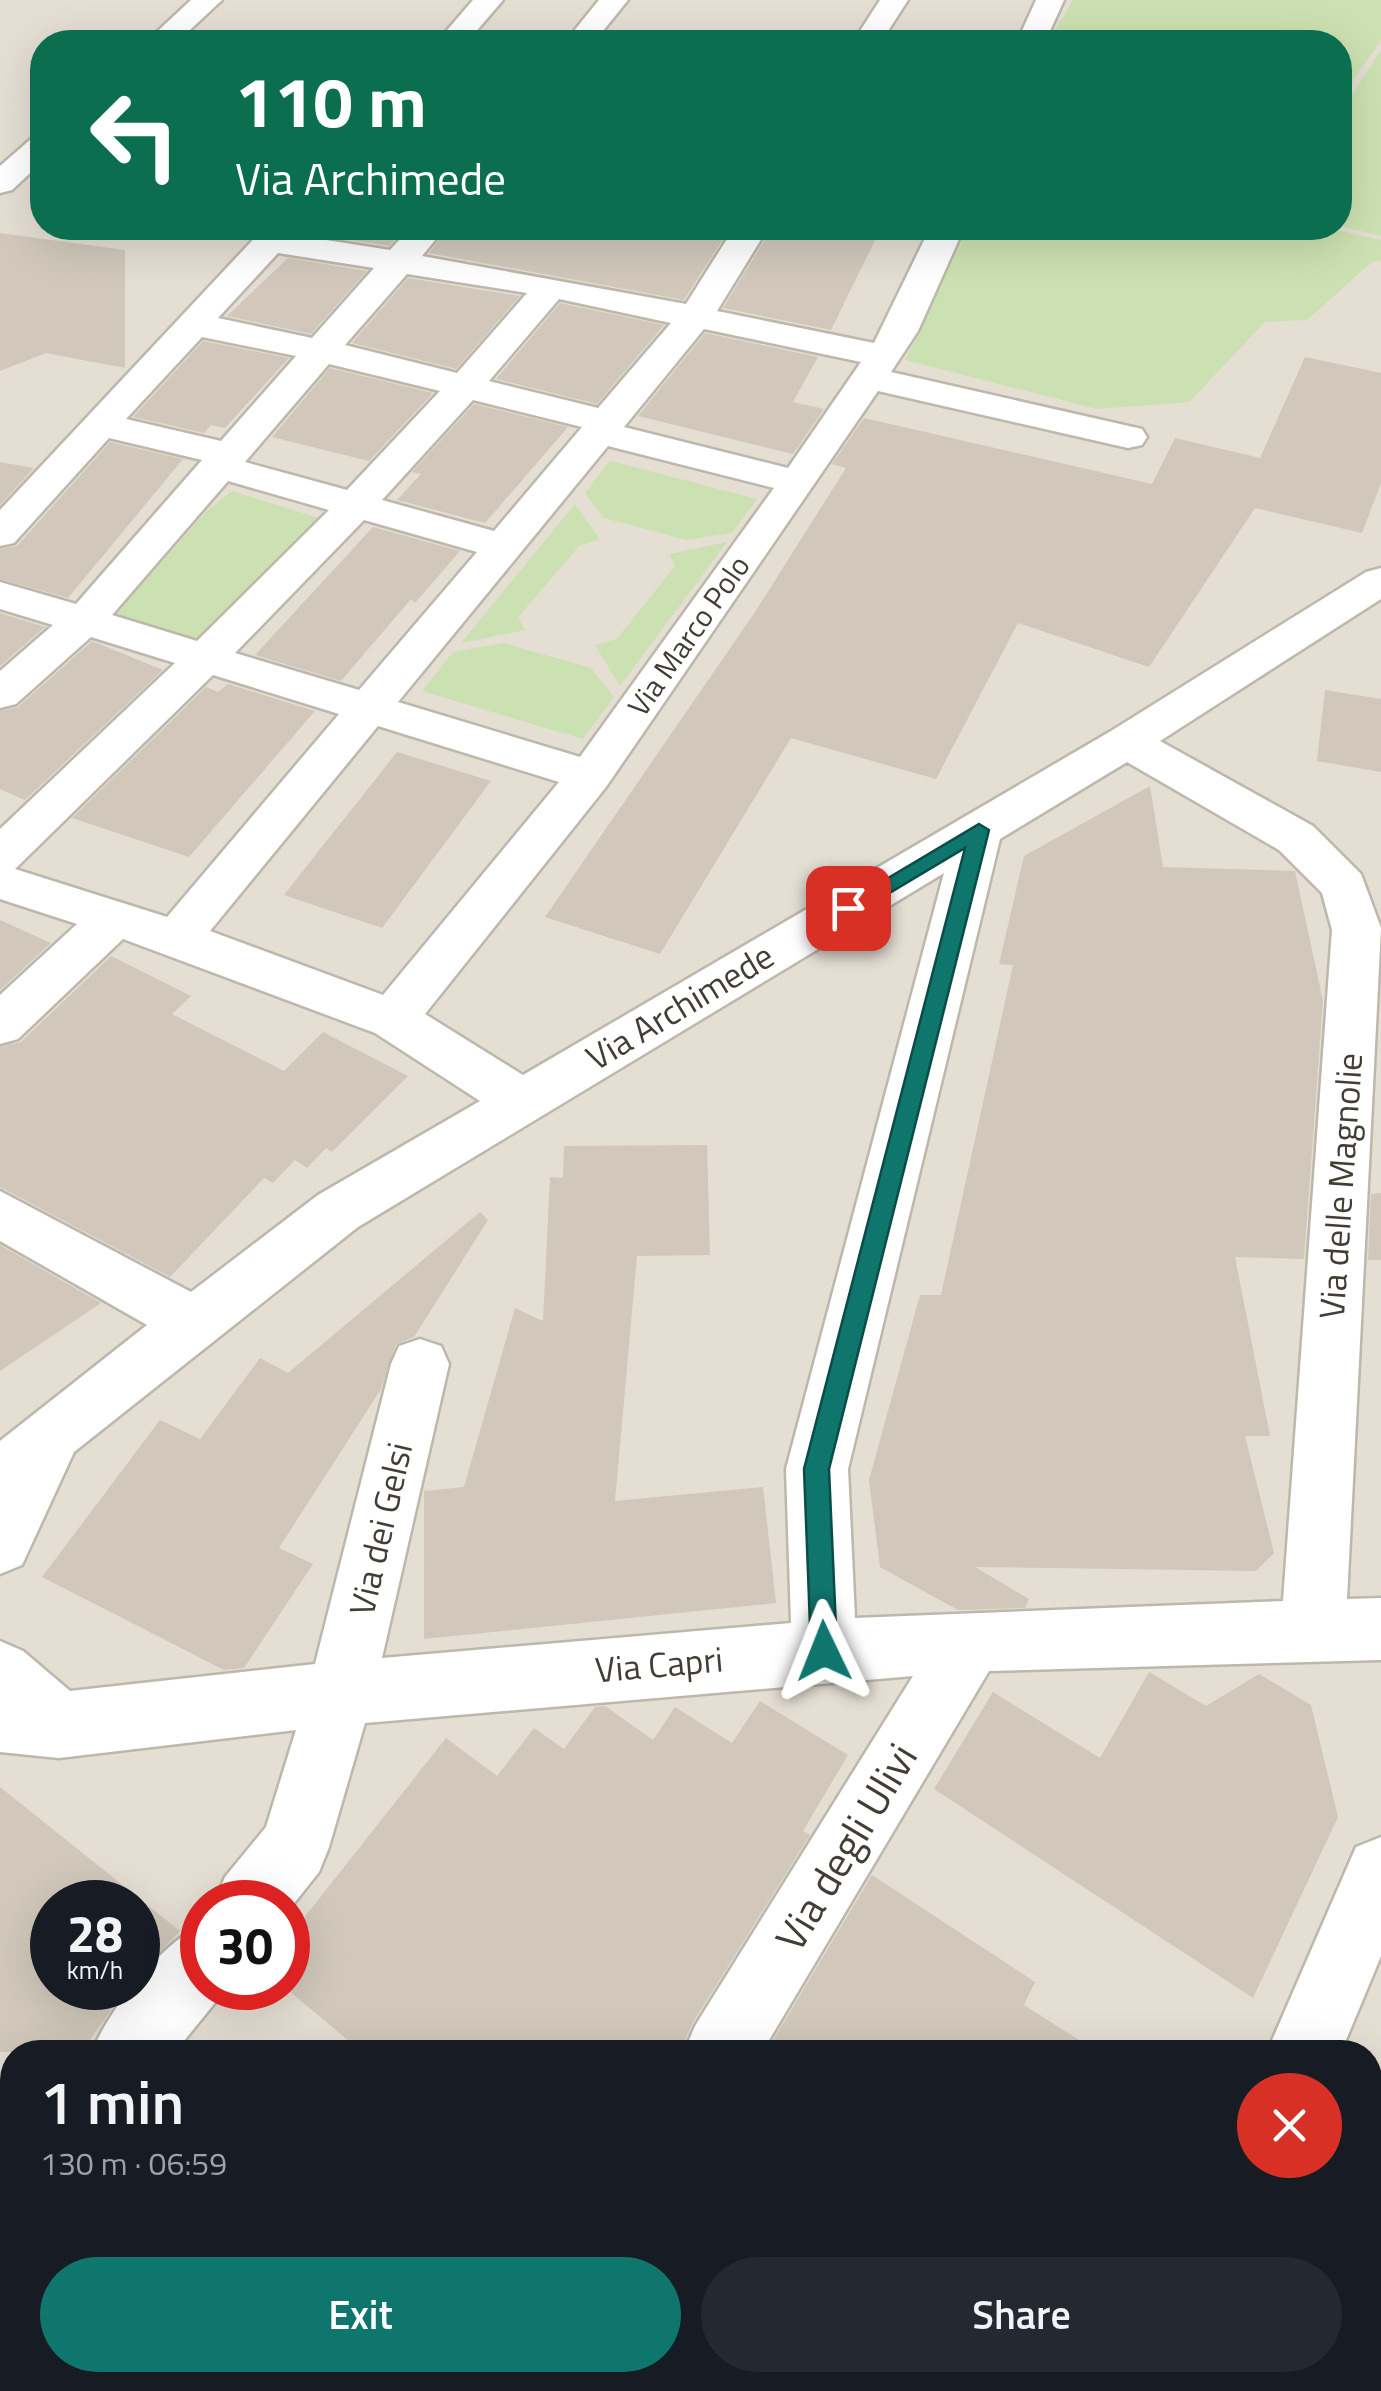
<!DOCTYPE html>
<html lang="en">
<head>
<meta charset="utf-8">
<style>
	body { margin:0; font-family:"Titillium Web",sans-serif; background:#242831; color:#f1f3f6; height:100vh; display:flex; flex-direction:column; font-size:38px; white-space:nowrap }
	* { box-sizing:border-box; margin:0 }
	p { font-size:32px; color:#9ea1a6 }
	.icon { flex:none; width:55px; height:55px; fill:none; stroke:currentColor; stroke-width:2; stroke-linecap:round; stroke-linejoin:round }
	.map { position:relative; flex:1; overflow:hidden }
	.side { position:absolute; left:0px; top:2040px; width:1382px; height:352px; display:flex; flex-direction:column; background:#171b24; border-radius:40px 40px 0 0; box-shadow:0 10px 40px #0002 }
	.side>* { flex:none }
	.banner { position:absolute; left:30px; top:30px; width:1322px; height:210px; border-radius:40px; box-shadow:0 10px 40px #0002; background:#0b6e4f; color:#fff; overflow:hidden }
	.speed { position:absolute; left:30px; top:1880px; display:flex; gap:20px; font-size:50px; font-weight:700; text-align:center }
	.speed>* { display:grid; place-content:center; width:130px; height:130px; border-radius:50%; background:#171b24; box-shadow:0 10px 40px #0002; line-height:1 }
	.speed small { font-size:25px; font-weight:400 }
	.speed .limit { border:15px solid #d22; background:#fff; color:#111 }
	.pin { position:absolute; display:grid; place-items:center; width:85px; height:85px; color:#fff; margin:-42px; border-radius:20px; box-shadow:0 5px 15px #0006 }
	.me { position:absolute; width:110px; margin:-55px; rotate:358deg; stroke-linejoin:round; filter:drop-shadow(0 0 8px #0008) }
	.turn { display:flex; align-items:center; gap:35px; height:210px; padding:0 40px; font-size:45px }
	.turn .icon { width:130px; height:130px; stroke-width:2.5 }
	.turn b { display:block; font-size:70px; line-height:85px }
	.round { display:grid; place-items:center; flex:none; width:105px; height:105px; border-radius:52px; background:#242831 }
	.summary { display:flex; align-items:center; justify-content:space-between; height:170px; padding:0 40px }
	h1 { font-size:60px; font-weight:600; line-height:75px }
	.action { display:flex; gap:20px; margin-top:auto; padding:20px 40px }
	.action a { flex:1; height:115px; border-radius:60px; background:#0f766e; color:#fff; font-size:40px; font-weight:600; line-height:115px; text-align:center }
	.action a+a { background:#242831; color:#f1f3f6 }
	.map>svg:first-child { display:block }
	.residential { fill:#e4ded3; fill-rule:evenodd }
	.green { fill:#cce1b1 }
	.building { fill:#d1c8bb }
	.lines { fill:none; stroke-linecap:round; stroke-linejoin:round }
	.street-casing { stroke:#beb7ab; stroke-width:5 }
	.street { fill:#fff; fill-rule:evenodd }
	.route { fill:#0f766e; stroke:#0a4d48; stroke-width:2.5 }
	.labels { text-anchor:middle; stroke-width:9; stroke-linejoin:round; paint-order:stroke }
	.far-street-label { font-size:30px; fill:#423d35; stroke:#fff }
	.street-label { font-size:35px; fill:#423d35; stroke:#fff }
	.near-street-label { font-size:42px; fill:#423d35; stroke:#fff }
</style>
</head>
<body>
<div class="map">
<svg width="1381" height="2391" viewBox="0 0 1381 2391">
	<rect width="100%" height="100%" fill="#f0ede4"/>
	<path class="residential" d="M0 0H1381V2391H0ZM42 42H1340V228H42ZM52 1902H138V1988H52ZM202 1902H288V1988H202ZM12 2052H1370V2380H12Z"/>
	<path class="green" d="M1073 0H1381V40L1340 99V42H1048Z
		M1381 50V236L1340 226V113Z
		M968 228H1328L1381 240V260L1372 262 1307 320 1265 322 1189 402 1097 409 905 360Z
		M610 461H611L757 499 732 533 687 540 604 518 585 493Z
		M232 491 322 519 211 642 115 615 206 512Z
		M575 504 600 540 580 545 518 617 525 630 461 643Z
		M727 542 620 686 595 645 617 639 675 566 669 554Z
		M503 643 591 668 614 697 583 739 422 691 453 652Z"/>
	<path class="building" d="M321 228H405L389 246 314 234Z
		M449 228H730L684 300 429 253Z
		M772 228H881L831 330 723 308Z
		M0 233 125 250V368L46 353 0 371Z
		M288 258 367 271 311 334 227 316Z
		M408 278 520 296 456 369 352 343Z
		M560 303 664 325 597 404 496 379Z
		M705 333 818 357 793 402 824 409 793 454 638 416Z
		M203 341 289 358 225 428 211 425 204 433 133 417Z
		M1305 357 1381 373V483L1362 533 1255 508 1149 667 1018 623 936 779 791 738 660 954 545 917 755 612 846 468 832 464 864 418 1152 484 1175 438 1260 458Z
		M330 368 433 393 369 461 272 437Z
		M474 404 568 427 485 523 397 500 421 474 412 472Z
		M110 442 183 459 68 598 0 579V549L17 546Z
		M0 462 34 468 0 505Z
		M373 527 460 551 415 603 411 599 341 681 255 655Z
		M0 613 45 627 0 666Z
		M92 641 163 670 25 800 0 789V711L18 707Z
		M228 684 315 711 189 857 72 818 206 687 218 692Z
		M1325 690 1381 699V772L1317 761Z
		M397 752 491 781 382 928 284 895Z
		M1150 786 1163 867 1295 871 1323 1001 1304 1259 1235 1257 1270 1436H1245L1274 1553 1256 1571 975 1567 1029 1599 1025 1608 958 1610 880 1567 869 1480 920 1295H941L1013 965 999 964 1024 856Z
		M0 920 51 943 0 990Z
		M111 956 191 996 172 1014 284 1071 323 1032 408 1076 332 1152 326 1148 307 1168 295 1160 273 1183 264 1178 170 1277 0 1187V1047L21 1042Z
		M707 1145 710 1255 637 1256 615 1501 763 1487 776 1603 424 1639V1491L464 1487 515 1308 543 1321 550 1177 563 1178 564 1146Z
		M1381 1193V1260H1368L1371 1194Z
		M480 1212 488 1220 414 1337 396 1344 381 1389 279 1548 313 1564 244 1668 224 1670 42 1577 160 1420 200 1439 260 1358 288 1373Z
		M0 1245 101 1303 0 1371Z
		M1149 1672 1206 1706 1259 1674 1311 1705 1338 1817 1253 1998 934 1789 993 1692 1100 1758Z
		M760 1701 848 1755 803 1831 810 1835 692 2024 680 2052H362L288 1990V1938L446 1738 497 1776 534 1728 564 1749 595 1707 605 1706 653 1740 675 1707 732 1743Z
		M0 1787 180 1931 138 1974V1902H52V1988H127L81 2052H0Z
		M872 1875 1035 1982 1024 2005 1098 2052H766Z"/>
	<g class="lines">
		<g class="street-casing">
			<path id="street" d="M191 0H222L177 42H146Z
				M473 0H503L467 42H437Z
				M599 0H628L594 42H565Z
				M880 0H908L881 42H853Z
				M1036 0H1064L1045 42H1017Z
				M42 136V162L12 190 0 193V166L31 139Z
				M264 228H299L294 235 390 250 410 228H445L422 256 686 304 734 228H768L717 311 874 343 930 228H964L918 331 891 372 1142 429 1147 437 1142 445 1128 448 878 391 606 787 425 1014 523 1075 1111 731 1366 572 1381 568V599L1160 741 1313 826 1361 874 1381 928 1347 1599 1381 1598V1660L989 1671 762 2052H684L695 2026 913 1676 365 1723 329 1847 319 1872 288 1911V1902H215L225 1877 266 1827 296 1730 59 1758 0 1752V1641L23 1651 70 1691 315 1664 391 1364 399 1346 420 1339 441 1346 449 1364 382 1658 791 1623 786 1469 944 873 358 1227 74 1452 22 1565 0 1574V1441L147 1325 0 1241V1191L191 1292 318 1195 480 1101 375 1033 123 939 18 1039 0 1044V995L77 924 0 899V829L175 663 91 637 16 704 0 708V671L53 625 0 609V582L76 604 202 460 109 438 14 543 0 546V510ZM278 253 374 268 312 338 218 318ZM407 274 527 293 457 373 345 345ZM559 299 671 323 598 408 489 381ZM704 329 861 362 788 468 624 427ZM202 337 296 356 221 441 126 419ZM329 364 440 391 347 490 245 462ZM473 400 582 427 494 531 382 500ZM608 446 774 488 580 757 398 702ZM228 481 329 510 197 641 112 615ZM364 520 477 552 359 690 235 653ZM213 675 339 714 167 917 15 869ZM378 726 559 782 383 995 210 931ZM1127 762 1279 850 1322 893 1332 930 1283 1601 855 1618 848 1469 1000 839Z
				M1381 1837V1956L1341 2052H1267L1356 1847Z
				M202 1925V1988H227L175 2052H92C107 2012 163 1941 202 1925Z
				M12 2158V2245L0 2251V2163Z
				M480 2380H564L559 2391H475Z
				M1123 2380H1205L1200 2391H1118Z"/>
		</g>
		<use href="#street" class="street"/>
	</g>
	<path class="route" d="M979 824 989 830 829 1469 837 1651 834 1660 824 1664 814 1660 811 1651 804 1469 965 848 856 913H841L838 908Z"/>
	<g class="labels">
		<g class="far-street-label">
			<text transform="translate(689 636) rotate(-55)" y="10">Via Marco Polo</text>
		</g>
		<g class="street-label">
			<text transform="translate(680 1007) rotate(-31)" y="12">Via Archimede</text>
			<text transform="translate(1341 1186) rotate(-86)" y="12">Via delle Magnolie</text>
			<text transform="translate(381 1529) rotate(-77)" y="12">Via dei Gelsi</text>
			<text transform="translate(659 1665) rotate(-5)" y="12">Via Capri</text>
		</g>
		<g class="near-street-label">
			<text transform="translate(846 1847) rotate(-59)" y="15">Via degli Ulivi</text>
		</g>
	</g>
</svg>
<div class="speed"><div>28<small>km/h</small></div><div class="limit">30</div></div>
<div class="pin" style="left:848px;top:908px;background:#d93025"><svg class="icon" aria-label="arrive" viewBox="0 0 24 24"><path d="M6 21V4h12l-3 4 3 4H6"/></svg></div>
<svg class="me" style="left:824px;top:1651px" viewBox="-20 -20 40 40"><path d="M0-17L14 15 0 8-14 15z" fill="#0f766e" stroke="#fff" stroke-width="4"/></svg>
<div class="banner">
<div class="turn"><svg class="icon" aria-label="left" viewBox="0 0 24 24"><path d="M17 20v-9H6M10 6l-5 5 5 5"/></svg><div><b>110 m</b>Via Archimede</div></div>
</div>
<section class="side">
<div class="summary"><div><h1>1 min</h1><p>130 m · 06:59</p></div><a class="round" style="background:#d93025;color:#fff"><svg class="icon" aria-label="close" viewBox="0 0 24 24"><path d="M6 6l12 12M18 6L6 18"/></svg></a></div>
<div class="action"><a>Exit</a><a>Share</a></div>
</section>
</div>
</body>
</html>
